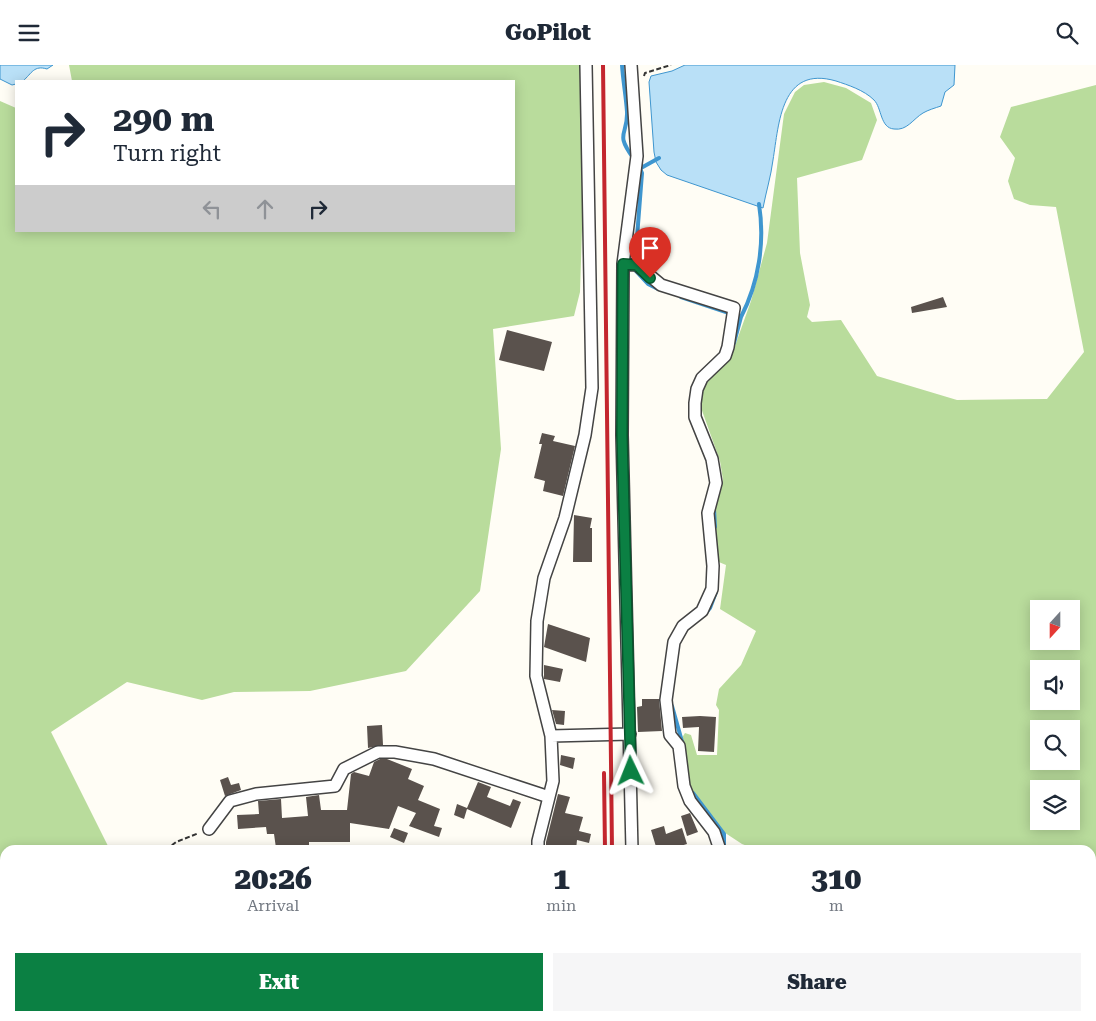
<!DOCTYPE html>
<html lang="en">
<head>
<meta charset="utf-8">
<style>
	body { margin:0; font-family:"Roboto Serif",serif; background:#f6f6f7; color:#1f2937; height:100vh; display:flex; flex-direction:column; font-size:19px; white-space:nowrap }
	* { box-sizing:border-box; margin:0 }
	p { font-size:16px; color:#747a83 }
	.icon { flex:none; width:28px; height:28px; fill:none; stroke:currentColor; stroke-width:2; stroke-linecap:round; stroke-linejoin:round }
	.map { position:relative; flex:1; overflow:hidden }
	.side { position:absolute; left:0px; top:780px; width:1096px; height:176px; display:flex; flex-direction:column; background:#fff; border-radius:15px 15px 0 0; box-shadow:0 2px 12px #0003 }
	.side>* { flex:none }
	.hud { position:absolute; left:15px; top:15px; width:500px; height:152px; border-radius:0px; box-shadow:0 2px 12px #0003; background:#fff; color:#1f2937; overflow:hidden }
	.needle { width:32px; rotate:201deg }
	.controls { position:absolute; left:1030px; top:535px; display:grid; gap:10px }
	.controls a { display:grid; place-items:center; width:50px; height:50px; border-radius:0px; background:#fff; box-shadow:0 2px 12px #0003; font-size:25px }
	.pin { position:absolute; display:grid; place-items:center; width:42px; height:42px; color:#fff; margin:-51px -21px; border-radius:50% 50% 50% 0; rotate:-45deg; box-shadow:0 0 5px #0007 }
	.pin .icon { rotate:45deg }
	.me { position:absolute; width:55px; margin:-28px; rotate:358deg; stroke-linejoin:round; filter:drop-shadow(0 0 4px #0008) }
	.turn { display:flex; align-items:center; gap:18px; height:105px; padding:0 15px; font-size:22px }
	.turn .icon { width:65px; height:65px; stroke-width:2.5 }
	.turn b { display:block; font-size:35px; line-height:42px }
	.lanes { display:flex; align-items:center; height:48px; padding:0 15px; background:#0003; justify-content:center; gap:25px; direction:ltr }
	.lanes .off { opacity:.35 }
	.eta { display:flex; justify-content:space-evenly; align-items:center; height:85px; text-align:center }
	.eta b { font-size:30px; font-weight:800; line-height:35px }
	.button { display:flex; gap:10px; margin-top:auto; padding:10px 15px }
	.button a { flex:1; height:58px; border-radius:0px; background:#0b8043; color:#fff; font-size:20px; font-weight:800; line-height:58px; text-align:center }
	.button a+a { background:#f6f6f7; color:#1f2937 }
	header { display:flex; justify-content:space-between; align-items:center; height:65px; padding:0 15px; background:#fff; font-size:22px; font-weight:800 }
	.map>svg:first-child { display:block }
	.forest { fill:#b9dc9c; fill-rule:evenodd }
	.water { fill:#b9e0f7; stroke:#3f96cf }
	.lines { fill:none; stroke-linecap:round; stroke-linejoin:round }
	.stream { stroke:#3f96cf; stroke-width:4 }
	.building { fill:#5a524d }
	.minor-casing { stroke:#444; stroke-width:14 }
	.path { stroke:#333; stroke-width:2; stroke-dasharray:5 2.5; stroke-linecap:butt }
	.minor { stroke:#fff; stroke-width:11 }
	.rail { stroke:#c4262e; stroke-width:4 }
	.route-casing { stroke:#07532c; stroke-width:12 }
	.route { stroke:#0b8043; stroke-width:9 }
</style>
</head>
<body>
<header><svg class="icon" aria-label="menu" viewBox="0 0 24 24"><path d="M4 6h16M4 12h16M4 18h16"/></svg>GoPilot<svg class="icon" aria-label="search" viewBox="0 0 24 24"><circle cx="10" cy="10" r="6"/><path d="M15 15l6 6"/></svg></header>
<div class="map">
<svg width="1096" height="956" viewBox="0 0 1096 956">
	<rect width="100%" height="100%" fill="#fffdf5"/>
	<path class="forest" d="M69 0H581L583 133 580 227 574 251 493 264 501 384 480 526 406 606 310 626 234 627 202 635 127 617 51 667 110 785H5V951H393L392 956H0V36L16 43V166H514V16H72Z
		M824 17 846 23 871 38 877 55 862 95 797 113 800 188 810 240 807 252 812 257 841 255 877 311 957 335 1047 334 1084 287 1056 142 1030 140 1014 134 1008 116 1015 93 1000 72 1011 42 1096 20V956H863L859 951H1091V785H758L742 779 710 758 687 724 680 676 685 668 691 670 697 690H717L719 645 716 640 719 624 741 600 756 566 720 544 726 500 714 495 713 447 723 415 720 396 700 340 704 321 731 292 751 236 767 178 784 49 795 27 804 20ZM1039 544H1071V576H1039ZM1039 604H1071V636H1039ZM1039 664H1071V696H1039ZM1039 724H1071V756H1039Z"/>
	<path class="water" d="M0 0H53L47 4C34 0 32 8 23 16H16V19L12 20 0 14Z
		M685 0H955L954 20 945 27 941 41C935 43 928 45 923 48 913 54 907 66 894 64 880 63 882 43 874 35 864 25 848 20 836 16 781 0 779 58 773 95 771 111 766 127 763 143L667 110 661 105 656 97 654 87 649 17 651 11 672 6Z"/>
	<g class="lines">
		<path class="stream" d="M622 0C623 16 626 31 627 47 628 71 614 67 634 94
			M641 103 659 93
			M635 198 642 108 638 99
			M635 205 648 219 658 224
			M681 232 741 252 734 278
			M741 252C759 217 765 177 759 139
			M714 444 715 462
			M705 549 710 543 716 527
			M672 641 683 680
			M693 728 724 769V783"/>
	</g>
	<path class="building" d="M943 232 947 242 912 248 911 242Z
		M507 265 552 277 544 306 499 295Z
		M542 368 555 371 553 376 575 381 563 431 543 426 545 416 534 413 542 379H539Z
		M574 450 592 453 590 463H592V497H573Z
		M548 559 590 573 586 597 544 582Z
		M544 600 563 604 560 617 544 614Z
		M642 634H659L662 666 638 667 637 642 642 641Z
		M552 645 565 646 564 660 556 659Z
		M700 651 716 652 714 687 698 686 699 662 683 663 682 652Z
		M382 660 383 680 368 683 367 661Z
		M561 690 575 693 573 704 560 700Z
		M380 694H387L412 704 408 714 424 721 418 735 440 744 434 761 442 763 439 772 409 761 416 748 398 741 389 764 350 758V777H309V780L276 783 274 769H267L266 762 238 764 237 750 259 749 258 736 281 734 282 753 308 751 306 732 319 730 321 745H347L351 709 354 707 369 711 374 697Z
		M228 712 231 720 239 718 241 725 225 731 220 715Z
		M478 717 491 722 487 732 510 741 513 734 521 737 511 763 467 744 464 754 454 750 457 739 467 743Z
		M558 729 570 732 565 748 583 752 579 766 591 769 589 778 577 775 576 785H546V777Z
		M690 748 698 767 687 771 681 751Z
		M664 761 666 769 682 763 687 779 667 785H657L651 765Z
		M394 763 408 768 404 778 390 772Z"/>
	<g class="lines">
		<g class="minor-casing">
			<path id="minor" d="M631 0 637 91 623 199 622 370 632 785
				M623 199 637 200 661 220 734 243 728 282 725 291 702 313 697 324 695 338V352L712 394 716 418 708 448 713 501 712 524 702 546 683 561 674 577 666 635 670 670 679 681 684 721 690 736 714 767 720 785
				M551 671 630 669
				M209 764 230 736 256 729 335 721 344 704 378 687H395L434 694 549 732
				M538 785V776L553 716 551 671 536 611 537 556 544 513 565 453 585 370 592 323 586 0
				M700 951V956
				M456 956 457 951
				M534 956V951
				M631 956V951
				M675 956 676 951"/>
		</g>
		<path class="path" d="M644 11 645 8 671 0
			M166 785 176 777 199 768
			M0 796 5 801"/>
		<use href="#minor" class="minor"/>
		<path class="rail" d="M603 0 612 785
			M604 708 605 785
			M606 956V951"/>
	</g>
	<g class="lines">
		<g class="route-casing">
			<path id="route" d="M631 706 622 370 623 199 637 200 650 213"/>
		</g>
		<use href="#route" class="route"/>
	</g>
</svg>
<div class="controls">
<a><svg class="needle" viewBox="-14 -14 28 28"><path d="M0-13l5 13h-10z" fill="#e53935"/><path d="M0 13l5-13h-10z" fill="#747a83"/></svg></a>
<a><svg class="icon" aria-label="sound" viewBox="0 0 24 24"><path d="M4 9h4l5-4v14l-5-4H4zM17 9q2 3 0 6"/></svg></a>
<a><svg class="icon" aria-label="search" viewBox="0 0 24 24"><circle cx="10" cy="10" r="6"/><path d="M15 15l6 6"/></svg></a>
<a><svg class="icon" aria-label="layers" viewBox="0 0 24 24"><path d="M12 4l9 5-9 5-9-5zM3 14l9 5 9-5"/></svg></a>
</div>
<div class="pin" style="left:650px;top:213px;background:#d93025"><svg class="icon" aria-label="arrive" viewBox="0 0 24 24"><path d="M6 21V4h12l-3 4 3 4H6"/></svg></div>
<svg class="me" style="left:631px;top:706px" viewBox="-20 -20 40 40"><path d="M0-17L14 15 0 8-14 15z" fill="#0b8043" stroke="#fff" stroke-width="4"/></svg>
<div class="hud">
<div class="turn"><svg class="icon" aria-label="right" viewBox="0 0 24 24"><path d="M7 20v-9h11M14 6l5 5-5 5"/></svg><div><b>290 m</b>Turn right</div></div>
<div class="lanes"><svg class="icon off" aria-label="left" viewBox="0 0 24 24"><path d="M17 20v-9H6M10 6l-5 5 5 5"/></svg><svg class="icon off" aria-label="ahead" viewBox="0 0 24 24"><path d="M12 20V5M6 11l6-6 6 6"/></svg><svg class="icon" aria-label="right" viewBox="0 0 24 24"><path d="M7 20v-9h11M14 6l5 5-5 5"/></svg></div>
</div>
<section class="side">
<div class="eta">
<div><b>20:26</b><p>Arrival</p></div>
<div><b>1</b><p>min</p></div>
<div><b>310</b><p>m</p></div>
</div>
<div class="button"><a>Exit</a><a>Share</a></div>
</section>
</div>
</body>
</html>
